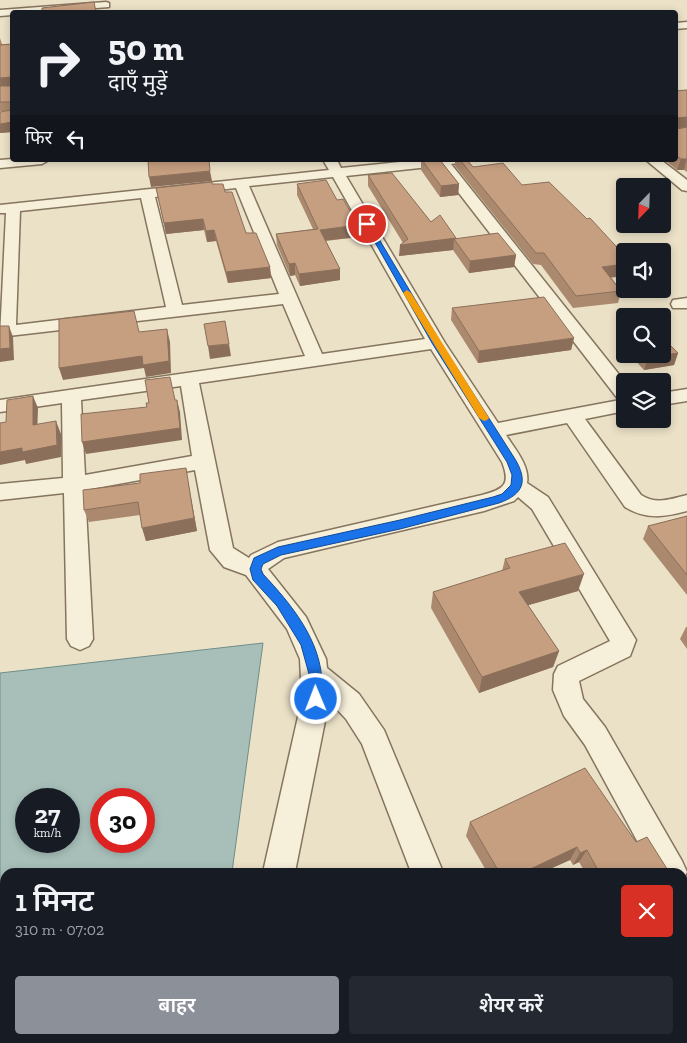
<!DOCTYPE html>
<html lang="hi">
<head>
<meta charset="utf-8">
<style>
	body { margin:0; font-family:"Zilla Slab","Noto Sans Devanagari",serif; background:#242831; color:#f1f3f6; height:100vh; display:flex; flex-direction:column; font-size:19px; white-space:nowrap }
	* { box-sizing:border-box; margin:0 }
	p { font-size:16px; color:#9ea1a6 }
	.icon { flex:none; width:28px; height:28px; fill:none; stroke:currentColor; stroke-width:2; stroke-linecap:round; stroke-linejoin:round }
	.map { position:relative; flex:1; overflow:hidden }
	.side { position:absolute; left:0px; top:868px; width:688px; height:176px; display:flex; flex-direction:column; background:#171b24; border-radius:15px 15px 0 0; box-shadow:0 2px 8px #0003 }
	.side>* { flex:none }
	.guide { position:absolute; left:10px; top:10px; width:668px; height:152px; border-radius:5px; box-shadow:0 2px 8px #0003; background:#171b24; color:#f1f3f6; overflow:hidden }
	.needle { width:32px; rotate:203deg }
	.tools { position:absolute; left:616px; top:178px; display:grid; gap:10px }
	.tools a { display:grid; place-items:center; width:55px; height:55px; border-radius:5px; background:#171b24; box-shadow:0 2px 8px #0003; font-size:25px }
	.speed { position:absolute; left:15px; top:788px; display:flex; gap:10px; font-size:25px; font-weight:700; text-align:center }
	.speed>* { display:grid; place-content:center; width:65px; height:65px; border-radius:50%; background:#171b24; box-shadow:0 2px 8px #0003; line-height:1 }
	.speed small { font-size:12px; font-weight:400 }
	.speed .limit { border:8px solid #d22; background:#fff; color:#111 }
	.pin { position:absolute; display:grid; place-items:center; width:42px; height:42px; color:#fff; margin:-21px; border:2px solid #fff; border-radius:50%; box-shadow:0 1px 5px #0007 }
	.me { position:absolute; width:55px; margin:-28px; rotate:359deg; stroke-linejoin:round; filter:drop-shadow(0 0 4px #0008) }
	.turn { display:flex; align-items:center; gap:18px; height:105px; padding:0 15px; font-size:22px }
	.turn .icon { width:65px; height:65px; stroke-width:2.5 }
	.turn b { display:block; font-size:35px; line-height:42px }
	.then { display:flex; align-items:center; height:48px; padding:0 15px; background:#0003; gap:10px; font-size:19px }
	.round { display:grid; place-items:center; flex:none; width:52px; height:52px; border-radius:5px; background:#242831 }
	.head { display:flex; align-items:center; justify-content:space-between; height:85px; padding:0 15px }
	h1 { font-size:30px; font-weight:600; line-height:38px }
	.primary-button { display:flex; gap:10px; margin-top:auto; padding:10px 15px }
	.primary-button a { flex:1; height:58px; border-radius:5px; background:#8c9099; color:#fff; font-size:20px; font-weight:600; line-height:58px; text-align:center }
	.primary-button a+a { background:#242831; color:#f1f3f6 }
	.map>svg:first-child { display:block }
	.water { fill:#a8bfb9; stroke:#6f8d87; fill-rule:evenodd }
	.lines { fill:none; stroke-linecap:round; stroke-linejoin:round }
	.street-casing { stroke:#85745e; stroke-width:3 }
	.street { fill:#f6efda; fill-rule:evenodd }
	.wall { fill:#aa896e }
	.shaded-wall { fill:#8b6f5a }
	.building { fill:#c69f80; stroke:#8b6f5a }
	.route { fill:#1a73e8; stroke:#114b97 }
	.slow { fill:#f59e0b }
</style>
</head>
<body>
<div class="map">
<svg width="687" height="1043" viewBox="0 0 687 1043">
	<rect width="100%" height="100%" fill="#ebe1c7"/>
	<path class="water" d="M263 643 232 872H5V1039H196L195 1043H0V673ZM26 799H69V841H26ZM101 799H144V841H101Z"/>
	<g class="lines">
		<g class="street-casing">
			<path id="street" d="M106 2 109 3V7L44 12H12V15L0 16V10Z
				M687 22V28L675 29V23Z
				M12 159V160H49L42 164 0 168V160Z
				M323 160H337L341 168 419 160H463L461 163 451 164 625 382V411L585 419 641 495C656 505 671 499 687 495V511C664 517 646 520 625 507L567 423 506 435C515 449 530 466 527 483L548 497 636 640 630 656 579 681 583 699 605 727 682 861 687 872 682 882V872H654L585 745 564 716 553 690 554 674 558 666 610 641 532 509 518 497 514 501 484 511 284 558 268 569 306 617 326 659 327 668 359 694 384 730 443 872H411L362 744 346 719 329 701 295 872H263L302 699 300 659 287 629 246 575 224 567 210 550 195 470 85 490 93 639 89 646 80 650 71 646 67 639 64 493 0 500V484L63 478 62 403 0 412V400L305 356 283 304 0 337 6 213H0V205L329 170ZM438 166 618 399 620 400 498 423 445 343 346 176ZM333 177 425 339 322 354 249 186ZM236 188 279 294 182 305 155 197ZM141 198 166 307 16 325 20 211ZM431 349 502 462C511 485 504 489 482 495L278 542 251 555 249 558 233 548 199 383ZM181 386 192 456 85 475 81 400Z
				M646 160H661L687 180V191L682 190Z
				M687 298V308H673L671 304 673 300Z
				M687 389V401L662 405V393Z
				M223 1039H259L258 1043H222Z
				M557 1039H594L596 1043H559Z"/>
		</g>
		<use href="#street" class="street"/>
	</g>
	<path class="wall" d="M0 38 2 44H12V132L0 133 7 111H0Z
		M687 90V127L677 128V129L687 127V172L684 170H677L665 160H675V91Z
		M421 160H440L459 184 458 195 440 197 421 170Z
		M455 160H467L473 167 522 185 611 277 621 291 618 303 573 308 541 265 533 264 455 166Z
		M368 175 431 222 456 238 516 255 514 267 469 273 453 250 399 256 403 243 368 186Z
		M212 184 225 192 246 233 270 267 271 278 228 283 216 241 207 242 204 230 166 234 156 188Z
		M297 184 358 237 326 241 340 269V280L300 286 295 275 290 276 277 245 276 234 313 229 297 195Z
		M452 308 574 338 571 350 478 363 451 320Z
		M622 329H625V349L618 342Z
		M678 353 674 365 644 370 629 354Z
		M188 481 197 531 146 541 140 515 89 522 84 510Z
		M687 516V595L643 539 648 526Z
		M505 559 578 591 528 605 559 651 553 667 479 693 431 608 433 592 502 571Z
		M686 627H687V649L680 639Z
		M470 822 636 842 669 872H585L579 862 573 865 570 860 543 872H487L466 836Z"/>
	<path class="shaded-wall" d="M11 77 12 86 0 87V78Z
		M687 117V127L675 129 677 118Z
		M12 122V132L0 133V124Z
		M681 159H687L684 170H677Z
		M210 171 212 181 151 187 149 177Z
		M459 184 458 195 440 197 441 186Z
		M203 219 204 230 166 234 164 223Z
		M358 225V237L321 241 320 230Z
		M214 230 216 241 207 242 206 231Z
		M456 238V241L454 239 453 250 399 256 400 245Z
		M516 255 514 267 469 273 470 261Z
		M295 263V275L290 276 289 264Z
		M625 264V276L599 279 602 267Z
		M270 267 271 278 228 283 226 272Z
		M340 269V280L300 286 299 274Z
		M9 326 13 337 14 360 0 362V349Z
		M167 329 170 342 171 373 146 377 144 368 63 380 59 368Z
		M574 338 571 350 478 363 479 351Z
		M229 344 231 356 210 359 208 346Z
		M678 353 674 365 644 370 648 358Z
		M33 396 38 408 37 437 33 425Z
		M177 400 180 412 182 440 86 454 82 442Z
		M56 421 61 434V457L26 464 25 460 0 465V452Z
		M188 481 197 531 146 541 142 528Z
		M584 574 578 591 515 609 519 592Z
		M559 651 553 667 479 693 482 677Z
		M577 847 570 860 543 872H524Z
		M587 850 579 862 573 865 580 853Z
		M687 909V911L682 916V911Z"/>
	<path class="building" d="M94 2 96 12H42V8Z
		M12 44V122L0 124V112L11 110V102H0V86H11V77L0 78V45Z
		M687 90V117L677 118V129L687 127V159H681L675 155V91Z
		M148 160H209L210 171 149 177Z
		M422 160H440L459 184 441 186Z
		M460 160H467L473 167 503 163 522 185 549 182 587 219 590 218 625 256V264L602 267 621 291 576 296 544 253H536Z
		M392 173 431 222 440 215 456 238 400 245 408 239 368 175Z
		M326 180 337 200 343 199 358 225 320 230 340 269 299 274 295 263 289 264 276 234 318 229 297 184Z
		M212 182V184H223L225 192H232L246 233H256L270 267 226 272 214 230 206 231 203 219 164 223 156 188Z
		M498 233 516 255 470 261 454 239Z
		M544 297 574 338 479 351 452 308Z
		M134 311 139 332 167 329 169 361 143 365 142 356 59 368V319Z
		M225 321 229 344 208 346 204 324Z
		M0 326H9L10 348 0 349Z
		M662 337 678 353 648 358 644 354H662Z
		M170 377 175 400H177L180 428 82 442 81 414 147 407 146 403H149L145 380Z
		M33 396V425L56 421 57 445 22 452V448L0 452V423L6 422 7 400Z
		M186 468 194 518 142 528 138 502 84 510 83 490 140 483V474Z
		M687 516V575L648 526Z
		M565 543 584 574 519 592 559 651 482 677 433 592 510 568 505 559Z
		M585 768 636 842 647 837 669 872H599L587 850 580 853 577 847 524 872H499L470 822Z
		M682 896 687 903V909L682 911Z"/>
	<path class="route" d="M364 223 370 224 441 343 515 459C528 481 524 494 499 503L400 529 281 555 263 564 261 569 263 574C291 604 322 641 322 685 322 691 323 698 320 704L316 705 311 704 309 674 301 645 277 606 253 580 250 569 254 558 278 547 400 520 493 497 502 494 511 485 512 475 507 462 432 343Z"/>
	<path class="slow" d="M407 290 411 293 489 418 487 420 484 421 479 418 403 293Z"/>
</svg>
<div class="tools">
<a><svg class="needle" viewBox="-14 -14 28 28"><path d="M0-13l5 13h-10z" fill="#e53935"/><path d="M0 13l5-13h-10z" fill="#9ea1a6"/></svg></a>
<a><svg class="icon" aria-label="sound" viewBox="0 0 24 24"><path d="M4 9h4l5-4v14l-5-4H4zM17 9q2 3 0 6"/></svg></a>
<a><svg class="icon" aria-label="search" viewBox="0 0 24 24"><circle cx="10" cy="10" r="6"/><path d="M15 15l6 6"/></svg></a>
<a><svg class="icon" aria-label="layers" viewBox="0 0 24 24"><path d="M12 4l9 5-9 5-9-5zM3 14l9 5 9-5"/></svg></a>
</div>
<div class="speed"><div>27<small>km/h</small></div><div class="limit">30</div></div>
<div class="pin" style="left:367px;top:224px;background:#d93025"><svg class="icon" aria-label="arrive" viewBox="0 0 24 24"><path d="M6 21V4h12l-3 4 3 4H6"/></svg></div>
<svg class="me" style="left:316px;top:699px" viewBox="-20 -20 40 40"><circle r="17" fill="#1a73e8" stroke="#fff" stroke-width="3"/><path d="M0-11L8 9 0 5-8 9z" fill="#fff"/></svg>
<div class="guide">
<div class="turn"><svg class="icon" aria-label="right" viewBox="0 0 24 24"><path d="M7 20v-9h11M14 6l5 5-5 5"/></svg><div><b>50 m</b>दाएँ मुड़ें</div></div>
<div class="then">फिर<svg class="icon" aria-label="left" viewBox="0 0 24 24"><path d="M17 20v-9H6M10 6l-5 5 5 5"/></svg></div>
</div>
<section class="side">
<div class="head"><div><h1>1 मिनट</h1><p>310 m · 07:02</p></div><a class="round" style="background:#d93025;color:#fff"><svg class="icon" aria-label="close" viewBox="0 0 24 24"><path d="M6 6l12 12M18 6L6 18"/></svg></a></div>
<div class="primary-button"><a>बाहर</a><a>शेयर करें</a></div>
</section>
</div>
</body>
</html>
